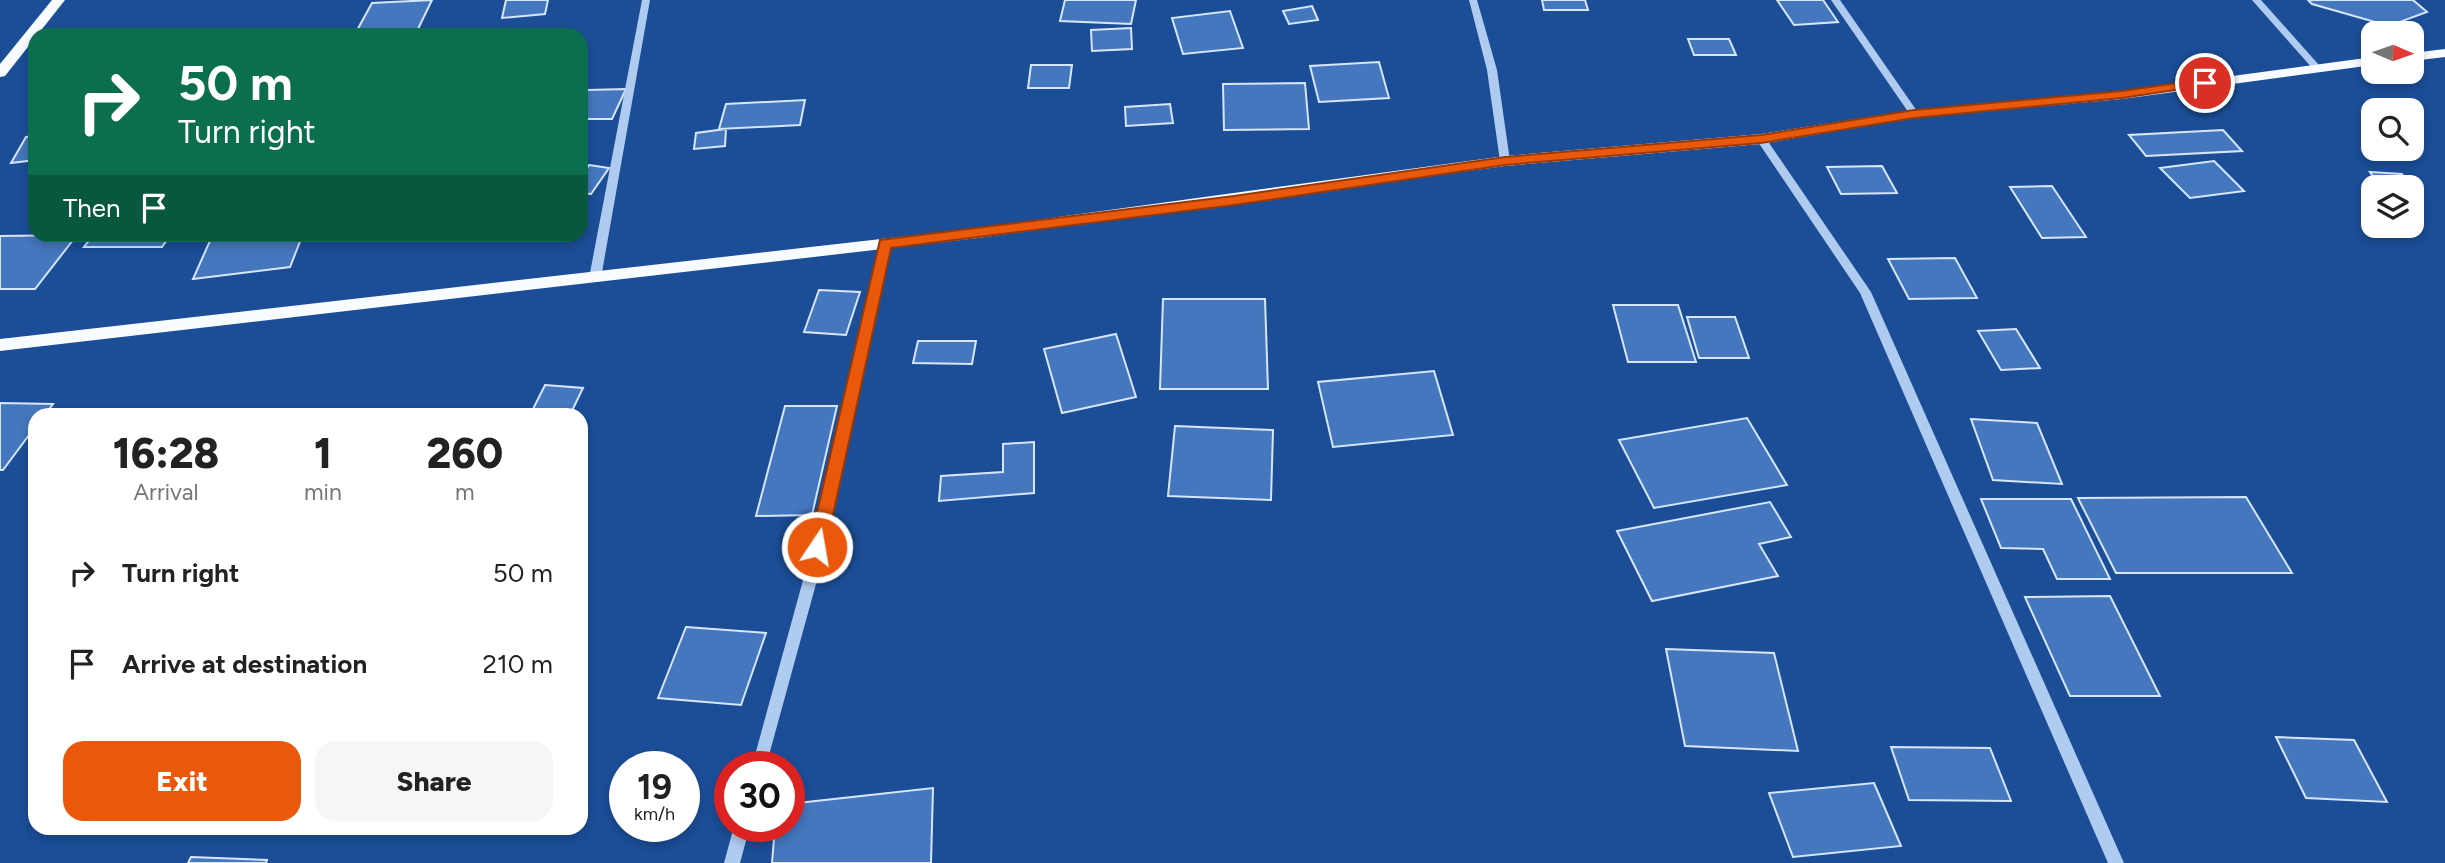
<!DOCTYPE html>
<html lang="en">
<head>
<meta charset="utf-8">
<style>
	body { margin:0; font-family:Figtree,sans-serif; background:#f6f6f6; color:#222; height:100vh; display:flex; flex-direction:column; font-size:26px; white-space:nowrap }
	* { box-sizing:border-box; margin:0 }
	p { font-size:23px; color:#767676 }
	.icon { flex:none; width:38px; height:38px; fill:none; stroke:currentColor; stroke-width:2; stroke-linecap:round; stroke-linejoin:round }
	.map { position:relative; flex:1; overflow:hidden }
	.side { position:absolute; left:28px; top:408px; width:560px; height:427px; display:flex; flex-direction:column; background:#fff; border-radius:21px; box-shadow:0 4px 10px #0003 }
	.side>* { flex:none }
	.guide { position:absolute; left:28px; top:28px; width:560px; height:214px; border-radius:21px; box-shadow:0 4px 10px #0003; background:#0b6e4f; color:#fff; overflow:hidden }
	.needle { width:46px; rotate:92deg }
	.buttons { position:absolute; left:2361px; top:21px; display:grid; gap:14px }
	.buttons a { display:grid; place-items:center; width:63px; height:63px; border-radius:14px; background:#fff; box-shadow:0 4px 10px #0003; font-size:35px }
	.speed { position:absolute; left:609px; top:751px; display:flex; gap:14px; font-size:35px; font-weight:700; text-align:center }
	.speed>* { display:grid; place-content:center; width:91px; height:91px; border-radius:50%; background:#fff; box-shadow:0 4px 10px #0003; line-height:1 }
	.speed small { font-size:18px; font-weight:400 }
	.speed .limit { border:10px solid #d22; background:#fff; color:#111 }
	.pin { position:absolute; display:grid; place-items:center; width:60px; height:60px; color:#fff; margin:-30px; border:4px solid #fff; border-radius:50%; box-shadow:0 2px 7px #0007 }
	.me { position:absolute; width:77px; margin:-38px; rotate:12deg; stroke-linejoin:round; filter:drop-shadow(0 0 5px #0008) }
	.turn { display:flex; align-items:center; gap:24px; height:147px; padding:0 35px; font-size:32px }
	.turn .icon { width:91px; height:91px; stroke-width:2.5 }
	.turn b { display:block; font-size:49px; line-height:60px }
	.then { display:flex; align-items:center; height:66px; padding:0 35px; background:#0003; gap:14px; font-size:26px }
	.eta { display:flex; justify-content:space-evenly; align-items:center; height:119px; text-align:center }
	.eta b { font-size:42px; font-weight:800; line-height:49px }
	.button { display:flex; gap:14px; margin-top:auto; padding:14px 35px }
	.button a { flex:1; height:80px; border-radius:21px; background:#ea580c; color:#fff; font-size:28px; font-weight:800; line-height:80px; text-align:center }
	.button a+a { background:#f6f6f6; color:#222 }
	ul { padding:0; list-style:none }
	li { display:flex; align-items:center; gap:21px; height:91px; padding:0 35px }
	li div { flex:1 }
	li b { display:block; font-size:26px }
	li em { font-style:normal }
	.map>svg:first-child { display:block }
	.building { fill:#4477be; stroke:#d6e6fb; stroke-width:2 }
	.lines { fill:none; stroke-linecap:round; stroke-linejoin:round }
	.minor { fill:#afcbf0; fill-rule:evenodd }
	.major { fill:#f8fbff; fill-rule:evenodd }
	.route { fill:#ea580c; stroke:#983908; stroke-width:2 }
</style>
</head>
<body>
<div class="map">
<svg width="2445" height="863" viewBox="0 0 2445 863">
	<rect width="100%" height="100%" fill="#1b4e97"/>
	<path class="building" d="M432 0 417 31 355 34 372 3Z
		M506 0H548L545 14 502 18Z
		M1065 0H1136L1131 24 1060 21Z
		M1542 0H1585L1588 10H1544Z
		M1777 0H1823L1838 22 1794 25Z
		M2308 0H2413L2427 12 2389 26 2312 4Z
		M1312 6 1318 20 1289 24 1283 11Z
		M1230 11 1243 48 1183 54 1172 18Z
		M1131 28 1132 49 1092 51 1091 30Z
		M1688 39H1729L1736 55H1694Z
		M1379 62 1389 98 1319 102 1310 66Z
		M1031 65H1072L1069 88H1028Z
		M1305 83 1309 129 1224 130 1223 84Z
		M626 89 612 119H581V102L587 90Z
		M805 100 800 125 719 129 726 104Z
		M1170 104 1173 123 1126 126 1125 107Z
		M726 129 725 146 694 149 696 133Z
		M2223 130 2242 151 2146 156 2129 135Z
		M35 136V160L11 163 26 137Z
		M2214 161 2244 191 2190 198 2160 168Z
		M589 165 609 168 591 194 581 193V178Z
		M1882 166 1897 193 1841 194 1827 167Z
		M2370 172 2402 174 2411 187H2380Z
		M2052 186 2086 237 2042 238 2010 187Z
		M94 234H171L162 247H84Z
		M213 234H303L290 267 193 279Z
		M77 235 35 289H0V236Z
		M1955 258 1977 298 1909 299 1888 259Z
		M819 290 860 292 846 335 804 332Z
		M1163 299H1265L1268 389H1160Z
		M1613 305H1678L1696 362H1628Z
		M1687 317H1735L1749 358H1699Z
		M2016 329 2040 368 2001 370 1978 331Z
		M1116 334 1136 397 1062 413 1044 349Z
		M918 341H976L972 364 913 363Z
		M1434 371 1453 435 1333 447 1318 382Z
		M545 385 583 388 570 415H530Z
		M0 403 53 404 45 415H35V427L3 470H0Z
		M785 406H837L812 515 756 516Z
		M1747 418 1787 485 1654 508 1619 440Z
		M1971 419 2037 423 2062 484 1993 480Z
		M1175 426 1273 430 1271 500 1168 496Z
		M1034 442V493L939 501 941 476 1003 472V444Z
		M2246 497 2292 573H2116L2078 498Z
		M1981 499H2071L2110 579H2057L2043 549 2001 548Z
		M1770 502 1791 537 1759 544 1778 576 1652 601 1617 531Z
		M2110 596 2160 696H2070L2025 597Z
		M686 627 766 633 741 705 658 698Z
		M1666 649 1774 653 1798 751 1685 746Z
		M2276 737 2354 740 2387 802 2306 798Z
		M1891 747 1990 748 2011 801 1909 800Z
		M1874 783 1901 846 1793 857 1769 793Z
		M933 788 931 863H772L775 826H789V804Z
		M191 857 267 860 266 863H188Z"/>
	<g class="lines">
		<path class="minor" d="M642 0H650L601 278 595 282 589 278Z
			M1469 0H1477L1497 70 1510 161 1505 164 1500 161 1487 70Z
			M1831 0H1840L1919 114 1917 116H1911Z
			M2252 0H2261L2319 65V69H2313Z
			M1761 136 1765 137 1871 292 2124 863H2108L1860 293 1756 139Z
			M885 240 890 244 819 573 766 766H752L805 573 880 244Z
			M734 826H750L740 863H724Z"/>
		<path class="major" d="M52 0H65L5 76 0 77V64Z
			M2445 49V57L2412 61V53Z
			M2373 57V65L2122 99 1914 118 1761 144 1505 166 978 238 0 351V339L978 228 1505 156 1761 134 1914 110 2122 91Z"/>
	</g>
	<path class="route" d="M2205 79 2209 80V85L2122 98 1914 118 1761 143 1505 165 1234 205 891 248 826 547 823 552H811L809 547 880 240 1234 196 1505 157 1761 135 1914 110 2122 91Z"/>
</svg>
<div class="buttons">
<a><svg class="needle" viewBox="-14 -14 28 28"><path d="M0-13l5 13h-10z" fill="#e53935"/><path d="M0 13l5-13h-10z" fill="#767676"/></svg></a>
<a><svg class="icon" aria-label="search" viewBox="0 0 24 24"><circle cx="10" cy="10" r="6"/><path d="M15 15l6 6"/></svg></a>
<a><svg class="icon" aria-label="layers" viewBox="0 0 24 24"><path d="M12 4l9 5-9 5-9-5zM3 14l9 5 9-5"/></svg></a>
</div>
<div class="speed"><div>19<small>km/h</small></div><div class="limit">30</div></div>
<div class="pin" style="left:2205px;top:83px;background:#d93025"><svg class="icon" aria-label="arrive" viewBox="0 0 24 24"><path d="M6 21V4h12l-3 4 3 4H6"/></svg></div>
<svg class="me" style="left:817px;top:547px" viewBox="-20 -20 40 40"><circle r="17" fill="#ea580c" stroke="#fff" stroke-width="3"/><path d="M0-11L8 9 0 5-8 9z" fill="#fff"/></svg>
<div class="guide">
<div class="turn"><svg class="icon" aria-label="right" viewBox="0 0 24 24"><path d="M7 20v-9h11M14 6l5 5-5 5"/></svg><div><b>50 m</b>Turn right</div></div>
<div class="then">Then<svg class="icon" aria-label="arrive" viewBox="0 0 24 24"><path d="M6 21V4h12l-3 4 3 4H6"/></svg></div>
</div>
<section class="side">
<div class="eta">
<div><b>16:28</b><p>Arrival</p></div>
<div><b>1</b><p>min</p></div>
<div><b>260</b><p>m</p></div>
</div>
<ul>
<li><svg class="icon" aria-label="right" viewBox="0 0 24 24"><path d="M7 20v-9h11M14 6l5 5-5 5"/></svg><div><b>Turn right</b></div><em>50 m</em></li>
<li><svg class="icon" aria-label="arrive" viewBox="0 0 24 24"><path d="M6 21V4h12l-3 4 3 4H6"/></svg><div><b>Arrive at destination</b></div><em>210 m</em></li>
</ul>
<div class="button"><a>Exit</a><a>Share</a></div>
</section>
</div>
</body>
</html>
